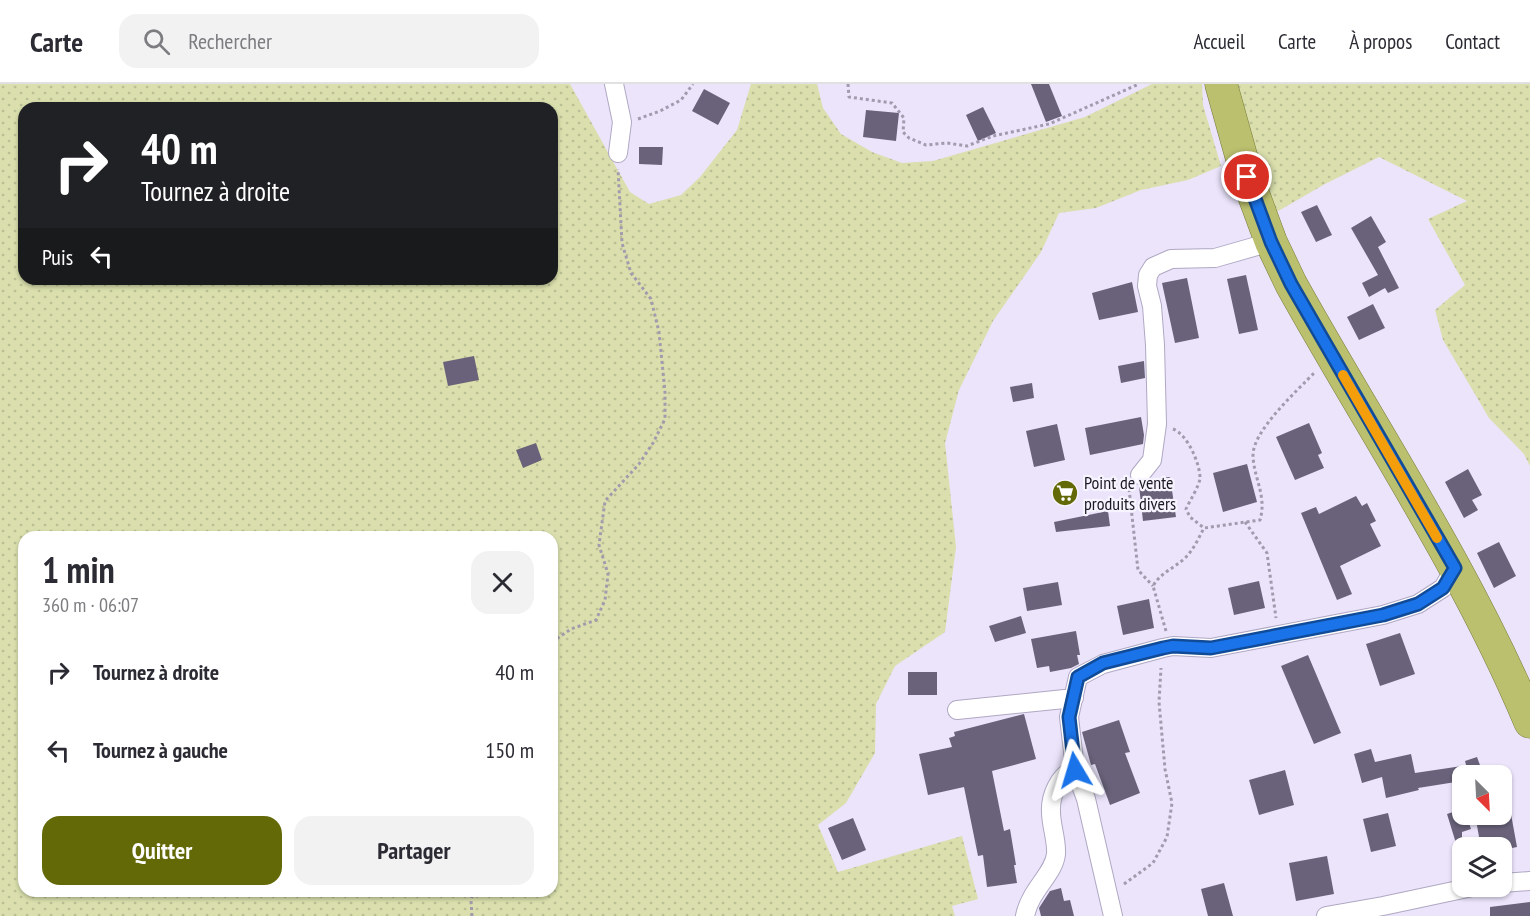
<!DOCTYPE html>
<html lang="fr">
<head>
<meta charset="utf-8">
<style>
	body { margin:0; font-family:"PT Sans Narrow",sans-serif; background:#f2f2f3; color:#2b2b33; height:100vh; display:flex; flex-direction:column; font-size:22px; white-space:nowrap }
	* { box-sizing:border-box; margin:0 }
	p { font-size:20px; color:#7c7c81 }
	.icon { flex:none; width:33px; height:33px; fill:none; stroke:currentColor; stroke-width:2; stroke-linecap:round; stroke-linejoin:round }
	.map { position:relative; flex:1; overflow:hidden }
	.side { position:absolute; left:18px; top:447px; width:540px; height:366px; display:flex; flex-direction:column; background:#fff; border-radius:18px; box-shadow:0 2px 4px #0004 }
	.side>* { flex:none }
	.guide { position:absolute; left:18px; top:18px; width:540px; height:183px; border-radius:18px; box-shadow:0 2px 4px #0004; background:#202124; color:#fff; overflow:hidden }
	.needle { width:39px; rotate:156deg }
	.fabs { position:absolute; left:1452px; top:681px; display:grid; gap:12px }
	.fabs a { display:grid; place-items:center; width:60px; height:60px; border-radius:12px; background:#fff; box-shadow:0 2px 4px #0004; font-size:30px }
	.pin { position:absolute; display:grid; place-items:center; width:51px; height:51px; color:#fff; margin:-26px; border:3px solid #fff; border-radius:50%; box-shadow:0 2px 6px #0007 }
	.me { position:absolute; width:66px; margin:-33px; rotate:353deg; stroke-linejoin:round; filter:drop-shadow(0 0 4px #0008) }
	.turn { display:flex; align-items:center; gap:21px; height:126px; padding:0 24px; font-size:27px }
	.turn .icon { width:78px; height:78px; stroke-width:2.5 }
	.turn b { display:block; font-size:42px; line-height:51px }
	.then { display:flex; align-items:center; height:57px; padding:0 24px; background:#0003; gap:12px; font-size:22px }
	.round { display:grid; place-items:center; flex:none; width:63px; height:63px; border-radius:18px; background:#f2f2f3 }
	.headline { display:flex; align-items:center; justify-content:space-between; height:102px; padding:0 24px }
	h1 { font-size:36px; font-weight:700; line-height:45px }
	.primary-button { display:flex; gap:12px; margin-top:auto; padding:12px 24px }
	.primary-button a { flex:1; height:69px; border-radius:18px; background:#646908; color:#fff; font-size:24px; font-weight:700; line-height:69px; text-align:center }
	.primary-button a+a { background:#f2f2f3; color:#2b2b33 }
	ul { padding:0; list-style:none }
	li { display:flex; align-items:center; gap:18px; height:78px; padding:0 24px }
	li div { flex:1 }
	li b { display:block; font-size:22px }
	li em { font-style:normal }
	header { display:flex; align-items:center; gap:36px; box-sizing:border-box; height:84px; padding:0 30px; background:#fff; border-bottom:2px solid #e1e1e2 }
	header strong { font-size:28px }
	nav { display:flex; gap:33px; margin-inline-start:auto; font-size:21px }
	.search { width:420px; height:54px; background:#f2f2f3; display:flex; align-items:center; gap:15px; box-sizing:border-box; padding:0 21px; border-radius:18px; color:#7c7c81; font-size:22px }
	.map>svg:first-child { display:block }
	.grass { fill:url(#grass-dots); fill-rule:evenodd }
	.building { fill:#69627a }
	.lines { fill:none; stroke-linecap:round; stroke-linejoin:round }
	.minor-casing { stroke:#b0a8c3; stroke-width:20 }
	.trunk-casing { stroke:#787b3b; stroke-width:33 }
	.path { stroke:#a19bad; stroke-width:3; stroke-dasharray:3 3; stroke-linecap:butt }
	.minor { stroke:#fff; stroke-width:18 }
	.trunk { stroke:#bbc06e; stroke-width:32 }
	.route-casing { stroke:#114b97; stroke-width:15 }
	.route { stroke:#1a73e8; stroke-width:10 }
	.slow { stroke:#f59e0b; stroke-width:10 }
	.labels { text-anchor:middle; stroke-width:4.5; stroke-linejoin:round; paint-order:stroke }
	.poi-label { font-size:18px; fill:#1b1822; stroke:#f7f4ff; text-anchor:start }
</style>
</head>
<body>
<header>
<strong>Carte</strong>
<div class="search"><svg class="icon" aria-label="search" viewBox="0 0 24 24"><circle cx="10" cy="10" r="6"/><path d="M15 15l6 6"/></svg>Rechercher</div>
<nav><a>Accueil</a><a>Carte</a><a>À propos</a><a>Contact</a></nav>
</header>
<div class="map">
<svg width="1530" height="832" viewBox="0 0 1530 832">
	<defs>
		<pattern id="grass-dots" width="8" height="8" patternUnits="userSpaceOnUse" patternTransform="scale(1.5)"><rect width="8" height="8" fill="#dadfad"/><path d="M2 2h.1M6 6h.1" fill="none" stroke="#babf95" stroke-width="1.8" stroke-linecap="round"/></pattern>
	</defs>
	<rect width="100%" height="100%" fill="#ebe4fb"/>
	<path class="grass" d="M0 0H570L630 108 649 120 681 111 700 93 737 46 751 0H817L823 24 841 50 872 68 902 79 933 77 1085 33 1152 0H1202L1203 21 1221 82 1188 96 1141 106 1096 124 1059 129 1041 168 993 237 959 306 945 359 956 463 945 548 895 582 876 620 875 669 846 719 818 741 838 788 962 752 978 815 952 822 955 832H0ZM24 24H552V195H24ZM24 453H552V807H24Z
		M1231 0H1530V382L1524 370 1489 334 1443 256 1435 226 1465 201 1428 135 1467 117 1379 73 1325 100 1266 134Z"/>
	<path class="building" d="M1031 0H1049L1062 32 1046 38Z
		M704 5 730 19 718 41 692 27Z
		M983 23 996 49 978 57 966 31Z
		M866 26 899 29 896 57 863 53Z
		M639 63H663L662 81 639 80Z
		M1317 121 1332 151 1316 158 1301 128Z
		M1371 132 1386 158 1378 163 1399 204 1388 209 1385 204 1369 213 1362 199 1378 191 1351 144Z
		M1246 191 1258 246 1239 250 1227 195Z
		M1187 194 1199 254 1175 259 1162 199Z
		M1132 198 1138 228 1099 236 1092 209Z
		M1373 220 1385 244 1359 256 1347 233Z
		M474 272 479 296 448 302 443 278Z
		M1144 277 1145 294 1121 299 1118 282Z
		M1032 299 1034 314 1013 318 1010 303Z
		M1141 333 1144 351 1143 360 1090 371 1085 344Z
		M1309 339 1322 369 1318 371 1324 384 1295 396 1276 353Z
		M1057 340 1065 376 1034 383 1026 347Z
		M536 359 542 376 523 384 516 366Z
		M1247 380 1257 418 1223 428 1213 389Z
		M1468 385 1482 411 1472 416 1478 426 1464 434 1445 398Z
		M1170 393 1176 433 1143 437 1139 402 1145 401 1151 395Z
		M1356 412 1362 422 1367 419 1376 437 1370 440 1381 462 1340 482 1352 510 1337 516 1301 429 1316 423 1319 430Z
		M1108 427 1110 442 1056 448 1054 438Z
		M1499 458 1516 492 1494 504 1477 469Z
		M1259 497 1265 524 1234 531 1228 504Z
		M1058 498 1062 521 1027 527 1023 504Z
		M1149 515 1154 544 1123 551 1117 522Z
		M1021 532 1026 549 995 558 989 542Z
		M1076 547 1080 571H1077L1079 580 1071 584 1050 588 1049 582 1037 584 1031 555Z
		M1400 549 1415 590 1380 602 1366 560Z
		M1308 571 1341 649 1314 660 1281 582Z
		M908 588H937V611H908Z
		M1024 630 1036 675 992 687 1004 747 1010 745 1016 781H1014L1017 799 987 803 983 771 978 772 964 703 928 711 919 670 952 663 949 654 955 652 954 648Z
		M1119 636 1130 668 1125 669 1140 709 1110 721 1095 680 1091 681 1082 648Z
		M1371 665 1375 678 1411 670 1415 689 1462 682V697L1418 704 1419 706 1386 714 1382 693 1362 699 1354 670Z
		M1477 673 1484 692H1469L1465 677Z
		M1285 686 1294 721 1259 731 1249 696Z
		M1462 725V730H1466L1471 745 1462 748V768L1459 769 1447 730Z
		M1388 729 1396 762 1371 768 1363 735Z
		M1511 730 1517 763 1502 766V764H1481L1476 736Z
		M853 734 866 766 842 776 828 744Z
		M1327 772 1334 810 1296 817 1289 779Z
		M1224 799 1233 832H1208L1201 805Z
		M1061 804 1064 817 1070 816 1074 832H1041L1039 824 1050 807Z
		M1530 818V832H1490V823Z"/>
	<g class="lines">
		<g class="minor-casing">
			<path id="minor" d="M614 0 622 38 618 69
				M1140 391 1152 376 1157 340 1155 261 1152 222 1147 202 1148 191 1153 183 1171 175 1215 174 1271 158
				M957 626 1074 614
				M1502 799 1530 797
				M1025 832C1030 806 1054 790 1056 770 1057 756 1051 742 1051 728 1050 712 1059 691 1075 685
				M1113 832 1086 715 1075 685 1069 633 1078 593 1103 580 1163 564 1173 562 1211 564 1383 531 1418 520 1443 504 1455 484
				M1326 832 1383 822 1477 802"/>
		</g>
		<g class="trunk-casing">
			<path id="trunk" d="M1221 0 1247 93 1271 158 1291 200C1371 344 1466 485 1530 638"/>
		</g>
		<path class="path" d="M848 0 849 13 892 19 904 34 903 48 909 54 926 61 947 59 967 62 993 52 1049 40 1139 0
			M638 35 660 27 681 16 693 0
			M1173 345C1187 350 1200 379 1200 394 1199 403 1190 416 1186 425L1190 433 1204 444 1260 436C1267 412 1254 395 1253 372 1252 347 1298 306 1315 288
			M1129 405 1138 486 1153 502
			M1245 438 1267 469 1276 534
			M1166 547 1153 502C1161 488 1175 484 1186 473 1194 465 1199 453 1204 444
			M552 558 571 545 596 536 605 516 608 490 599 461 605 417 639 380 653 359 665 335V308L659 248 651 215 631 189 622 159 618 85
			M1124 800 1153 779 1167 753 1172 719 1165 685 1159 618 1161 584
			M472 832 471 817 473 807"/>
		<use href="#minor" class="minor"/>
		<use href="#trunk" class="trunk"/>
	</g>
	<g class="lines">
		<g class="route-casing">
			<path id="route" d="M1075 686 1069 633 1078 593 1103 579 1163 564 1173 562 1211 564 1383 531 1418 520 1443 504 1455 484 1291 200 1271 158 1247 93"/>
		</g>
		<use href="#route" class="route"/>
		<path class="slow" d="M1343 291 1437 454"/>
	</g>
	<defs>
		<g id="supermarket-disc" transform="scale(1.35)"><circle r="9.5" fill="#646908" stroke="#f7f4ff"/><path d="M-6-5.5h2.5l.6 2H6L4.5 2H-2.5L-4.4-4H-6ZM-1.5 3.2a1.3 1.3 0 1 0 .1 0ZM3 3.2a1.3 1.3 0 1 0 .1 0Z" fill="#fff"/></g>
	</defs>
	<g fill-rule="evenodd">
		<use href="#supermarket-disc" x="1065" y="409"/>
	</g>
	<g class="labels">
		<g class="poi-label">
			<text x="1084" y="405">Point de vente<tspan x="1084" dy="21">produits divers</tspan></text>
		</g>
	</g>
</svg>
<div class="fabs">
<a><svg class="needle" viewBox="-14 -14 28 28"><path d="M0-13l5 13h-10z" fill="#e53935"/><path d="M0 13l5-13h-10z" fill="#7c7c81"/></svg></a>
<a><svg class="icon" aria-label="layers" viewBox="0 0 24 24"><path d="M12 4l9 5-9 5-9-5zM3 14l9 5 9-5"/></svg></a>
</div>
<div class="pin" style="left:1247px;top:93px;background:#d93025"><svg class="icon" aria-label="arrive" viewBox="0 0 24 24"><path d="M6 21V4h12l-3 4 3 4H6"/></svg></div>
<svg class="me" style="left:1075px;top:686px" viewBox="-20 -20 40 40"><path d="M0-17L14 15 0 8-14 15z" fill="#1a73e8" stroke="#fff" stroke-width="4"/></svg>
<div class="guide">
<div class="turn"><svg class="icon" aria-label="right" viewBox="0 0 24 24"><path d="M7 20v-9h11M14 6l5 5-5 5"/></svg><div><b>40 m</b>Tournez à droite</div></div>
<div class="then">Puis<svg class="icon" aria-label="left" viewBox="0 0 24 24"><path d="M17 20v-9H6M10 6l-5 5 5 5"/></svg></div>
</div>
<section class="side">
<div class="headline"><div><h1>1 min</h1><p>360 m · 06:07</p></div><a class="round"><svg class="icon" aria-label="close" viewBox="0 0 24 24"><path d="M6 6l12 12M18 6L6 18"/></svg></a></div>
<ul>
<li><svg class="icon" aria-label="right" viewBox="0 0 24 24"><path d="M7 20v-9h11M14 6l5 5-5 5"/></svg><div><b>Tournez à droite</b></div><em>40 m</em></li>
<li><svg class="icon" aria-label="left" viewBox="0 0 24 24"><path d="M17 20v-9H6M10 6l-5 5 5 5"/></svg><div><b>Tournez à gauche</b></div><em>150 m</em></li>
</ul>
<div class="primary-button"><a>Quitter</a><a>Partager</a></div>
</section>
</div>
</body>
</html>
